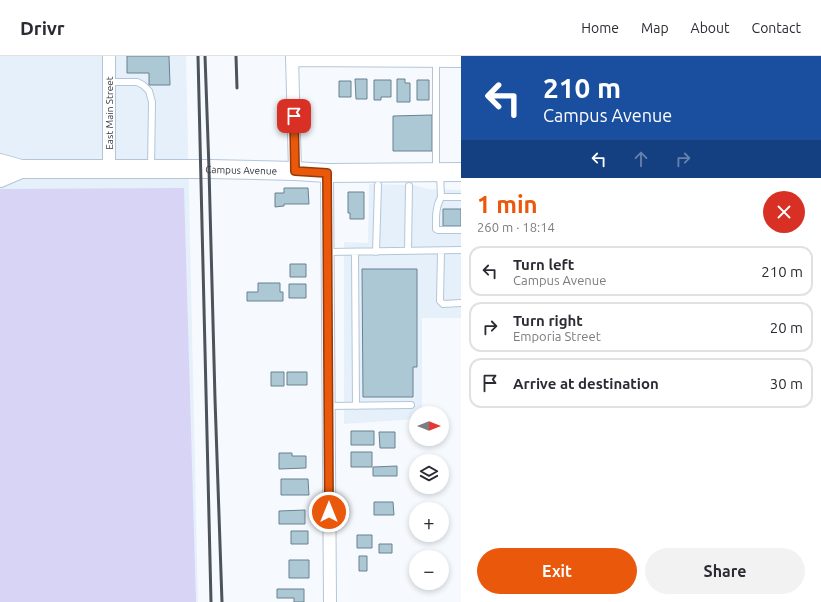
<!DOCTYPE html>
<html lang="en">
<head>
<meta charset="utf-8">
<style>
	body { margin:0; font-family:Ubuntu,sans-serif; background:#f2f2f3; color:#2b2b33; height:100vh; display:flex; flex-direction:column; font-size:15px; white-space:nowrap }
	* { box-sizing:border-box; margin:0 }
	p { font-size:13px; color:#7c7c81 }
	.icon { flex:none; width:22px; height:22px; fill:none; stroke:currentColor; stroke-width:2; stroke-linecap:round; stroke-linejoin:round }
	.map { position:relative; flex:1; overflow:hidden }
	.panel { display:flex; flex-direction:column; background:#fff; width:360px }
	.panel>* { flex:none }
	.hud { background:#1a4fa0; color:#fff; overflow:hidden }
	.needle { width:26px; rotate:90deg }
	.fabs { position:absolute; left:409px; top:350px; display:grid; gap:8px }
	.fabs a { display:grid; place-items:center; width:40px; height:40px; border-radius:50%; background:#fff; box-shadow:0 2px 6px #0003; font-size:20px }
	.pin { position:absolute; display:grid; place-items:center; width:34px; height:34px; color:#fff; margin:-17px; border-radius:8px; box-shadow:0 2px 6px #0006 }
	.me { position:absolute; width:44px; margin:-22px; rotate:0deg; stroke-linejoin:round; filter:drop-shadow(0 0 3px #0008) }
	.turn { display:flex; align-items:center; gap:14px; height:84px; padding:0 16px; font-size:18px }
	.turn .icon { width:52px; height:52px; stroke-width:2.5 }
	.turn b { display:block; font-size:28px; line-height:34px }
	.lanes { display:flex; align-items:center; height:38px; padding:0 16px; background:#0003; justify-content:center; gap:20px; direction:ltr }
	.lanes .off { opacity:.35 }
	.round { display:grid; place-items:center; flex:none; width:42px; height:42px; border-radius:21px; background:#f2f2f3 }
	.summary { display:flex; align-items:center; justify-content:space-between; height:68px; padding:0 16px }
	h1 { font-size:24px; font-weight:600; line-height:30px; color:#ea580c }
	.action { display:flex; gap:8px; margin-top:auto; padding:8px 16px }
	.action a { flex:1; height:46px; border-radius:24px; background:#ea580c; color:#fff; font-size:16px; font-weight:600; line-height:46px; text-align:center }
	.action a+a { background:#f2f2f3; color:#2b2b33 }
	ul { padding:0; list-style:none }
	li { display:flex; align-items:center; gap:12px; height:50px; margin:0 8px 6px; padding:0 8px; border:2px solid #e1e1e2; border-radius:12px }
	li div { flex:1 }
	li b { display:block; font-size:15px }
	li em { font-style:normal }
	header { display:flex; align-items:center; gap:24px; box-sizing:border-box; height:56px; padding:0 20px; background:#fff; border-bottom:1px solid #e1e1e2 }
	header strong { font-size:19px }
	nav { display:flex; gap:22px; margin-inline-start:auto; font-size:14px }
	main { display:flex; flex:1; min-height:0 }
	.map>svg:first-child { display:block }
	.built { fill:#e6f0fb }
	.green { fill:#d8d4f6 }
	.building { fill:#adc8d5; stroke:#69828e }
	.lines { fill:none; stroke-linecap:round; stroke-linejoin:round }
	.lane-casing { stroke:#b3c6d9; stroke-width:8 }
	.street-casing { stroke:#b3c6d9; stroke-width:14 }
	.secondary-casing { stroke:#b3c6d9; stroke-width:20 }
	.lane { stroke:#fff; stroke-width:6 }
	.street { stroke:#fff; stroke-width:12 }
	.secondary { stroke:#fff; stroke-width:18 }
	.rail { stroke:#4c535a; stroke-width:3 }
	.route-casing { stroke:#983908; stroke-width:10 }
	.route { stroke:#ea580c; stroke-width:7 }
	.labels { text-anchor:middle; stroke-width:4; stroke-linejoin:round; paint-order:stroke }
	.street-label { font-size:10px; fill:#30373f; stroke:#fff }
</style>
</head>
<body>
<header>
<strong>Drivr</strong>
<nav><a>Home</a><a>Map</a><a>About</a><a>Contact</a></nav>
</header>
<main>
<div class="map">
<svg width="461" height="546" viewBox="0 0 461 546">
	<rect width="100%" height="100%" fill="#f6fafe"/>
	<path class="built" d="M0 0H186L198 546H0Z
		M369 128 414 129 428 133 461 134V262H422V357H416V363L344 368V186L368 187Z"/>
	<path class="green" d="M184 132 196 546H0V133Z"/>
	<path class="building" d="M127 0H169L170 29H149V17H127Z
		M355 23H367V43H356Z
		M397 23H405V27H410V46H397Z
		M374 24H391V41H381V44H374Z
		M417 24H429V44H417Z
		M339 25H351V41H339Z
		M432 59V95H393V60Z
		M284 132H308L309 148H284V150L275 151V137H284Z
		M348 136H364V163H350V157H348Z
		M443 153H461V170H443Z
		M290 208H306V221H290Z
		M362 213H417V311H413V341H363Z
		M258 227H280V236H283V245H247V236H258Z
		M289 228H306V242H289Z
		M271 316H284V330H271Z
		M287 316H307V329H287Z
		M351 375H374V389H351Z
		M379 376H395V392H380Z
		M351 396H372V411H351Z
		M279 397H292V400H306V412L279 413Z
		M397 410V420H373V411Z
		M281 423H308L309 439H281Z
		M374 446H393L394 459H374Z
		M305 454V468H279V455Z
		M291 475H308V488H291Z
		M357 479H372V492H357Z
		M379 488H392V497H379Z
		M359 500H367V515H359Z
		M289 504H309V522H289Z
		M277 533H304V546H294V542H277Z"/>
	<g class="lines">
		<g class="lane-casing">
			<path id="lane" d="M436 4V114
				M109 26H137L143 29 149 35 152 46 151 112
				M440 118 441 141
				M461 141H441C435 152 436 162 436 173L438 174H461
				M408 195 409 130
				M441 195 440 245 443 248 461 247
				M328 196 461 194
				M355 196 356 350
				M376 196 378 129
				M329 350 411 349"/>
		</g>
		<g class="street-casing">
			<path id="street" d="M109 0V114
				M292 0 295 115
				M292 4 461 5
				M327 117 330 546"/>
		</g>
		<g class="secondary-casing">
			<g id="secondary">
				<path id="s1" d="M0 107 21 113H209L295 115 327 117 461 116"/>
				<path d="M0 122 21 113"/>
			</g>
		</g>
		<use href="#lane" class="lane"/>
		<use href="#street" class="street"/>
		<use href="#secondary" class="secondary"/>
		<path class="rail" d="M198 0 211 546
			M205 0 209 113 215 343 222 546
			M236 0 237 32"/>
	</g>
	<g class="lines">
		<g class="route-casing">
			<path id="route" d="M294 60 295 115 327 117 329 456"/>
		</g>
		<use href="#route" class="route"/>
	</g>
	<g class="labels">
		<g class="street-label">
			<text transform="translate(109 57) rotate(-90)" y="4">East Main Street</text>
			<text dy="4" stroke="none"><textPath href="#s1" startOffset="242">Campus Avenue</textPath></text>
		</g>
	</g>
</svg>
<div class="fabs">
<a><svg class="needle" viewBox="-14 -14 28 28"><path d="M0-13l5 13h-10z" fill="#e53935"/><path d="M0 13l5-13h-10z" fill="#7c7c81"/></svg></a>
<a><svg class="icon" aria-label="layers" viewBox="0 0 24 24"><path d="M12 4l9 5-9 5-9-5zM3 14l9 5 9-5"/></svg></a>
<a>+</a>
<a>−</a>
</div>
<div class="pin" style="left:294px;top:60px;background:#d93025"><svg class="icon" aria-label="arrive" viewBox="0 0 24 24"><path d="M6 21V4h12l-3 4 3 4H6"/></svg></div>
<svg class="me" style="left:329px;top:456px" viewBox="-20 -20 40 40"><circle r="17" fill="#ea580c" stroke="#fff" stroke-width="3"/><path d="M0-11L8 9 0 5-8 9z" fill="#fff"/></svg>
</div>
<section class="panel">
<div class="hud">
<div class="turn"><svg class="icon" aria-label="left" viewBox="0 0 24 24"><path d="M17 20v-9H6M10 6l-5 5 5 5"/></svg><div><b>210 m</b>Campus Avenue</div></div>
<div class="lanes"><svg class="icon" aria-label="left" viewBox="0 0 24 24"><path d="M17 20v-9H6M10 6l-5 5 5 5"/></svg><svg class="icon off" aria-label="ahead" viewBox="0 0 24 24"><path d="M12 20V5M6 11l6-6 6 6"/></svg><svg class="icon off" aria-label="right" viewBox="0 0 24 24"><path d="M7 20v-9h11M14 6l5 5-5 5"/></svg></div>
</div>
<div class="summary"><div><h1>1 min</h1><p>260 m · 18:14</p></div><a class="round" style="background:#d93025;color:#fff"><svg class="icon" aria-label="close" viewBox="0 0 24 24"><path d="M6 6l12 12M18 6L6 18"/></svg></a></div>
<ul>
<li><svg class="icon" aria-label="left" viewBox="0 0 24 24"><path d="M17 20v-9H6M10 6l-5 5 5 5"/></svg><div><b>Turn left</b><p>Campus Avenue</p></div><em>210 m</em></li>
<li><svg class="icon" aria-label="right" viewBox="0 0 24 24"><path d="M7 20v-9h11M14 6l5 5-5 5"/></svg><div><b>Turn right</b><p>Emporia Street</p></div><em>20 m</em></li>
<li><svg class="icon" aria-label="arrive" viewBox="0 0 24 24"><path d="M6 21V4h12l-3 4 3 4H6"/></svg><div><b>Arrive at destination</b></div><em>30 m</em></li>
</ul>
<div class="action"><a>Exit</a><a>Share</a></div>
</section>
</main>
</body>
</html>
